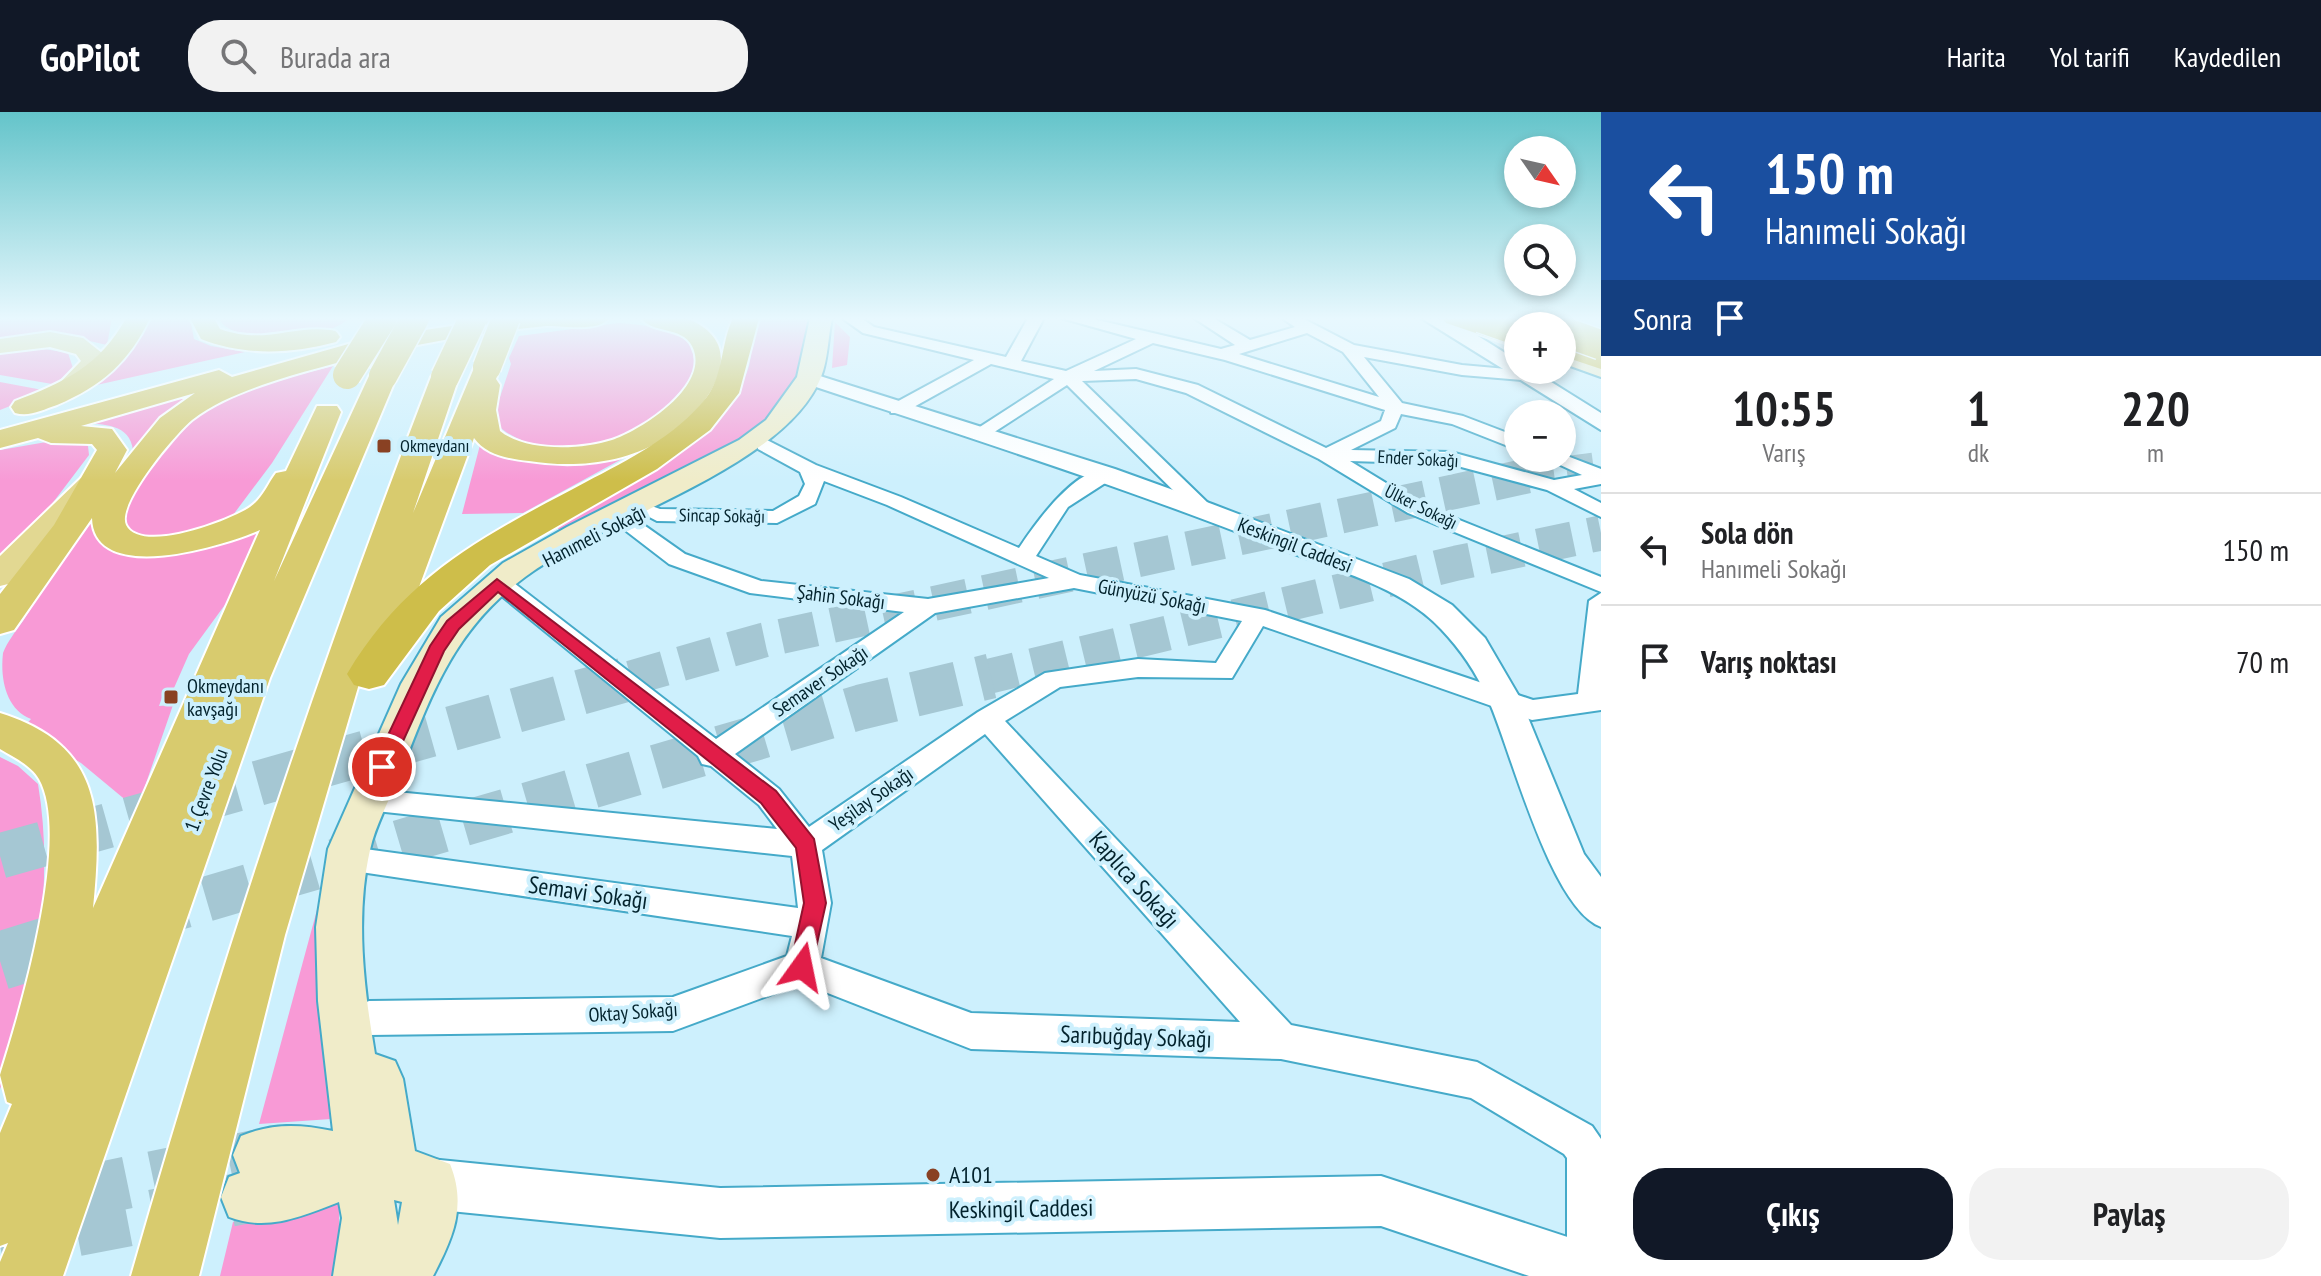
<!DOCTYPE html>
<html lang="tr">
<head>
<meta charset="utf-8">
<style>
	body { margin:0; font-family:"PT Sans Narrow",sans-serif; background:#f2f2f2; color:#202124; height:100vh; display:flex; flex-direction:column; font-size:30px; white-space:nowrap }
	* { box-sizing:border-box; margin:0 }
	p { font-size:26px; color:#757577 }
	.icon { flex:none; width:44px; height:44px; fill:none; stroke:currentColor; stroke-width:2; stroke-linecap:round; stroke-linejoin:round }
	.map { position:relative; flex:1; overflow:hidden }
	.panel { display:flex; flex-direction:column; background:#fff; width:720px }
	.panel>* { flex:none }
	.guide { background:#1a4fa0; color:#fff; overflow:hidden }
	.needle { width:52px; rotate:124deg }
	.tools { position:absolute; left:1504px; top:24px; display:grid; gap:16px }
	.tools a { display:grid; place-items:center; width:72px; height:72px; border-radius:50%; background:#fff; box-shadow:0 4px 12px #0003; font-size:40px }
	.pin { position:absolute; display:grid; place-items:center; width:68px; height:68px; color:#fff; margin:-34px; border:4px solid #fff; border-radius:50%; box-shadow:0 2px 8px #0007 }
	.me { position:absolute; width:88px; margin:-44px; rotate:12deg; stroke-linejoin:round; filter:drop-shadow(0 0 6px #0008) }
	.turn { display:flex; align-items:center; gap:28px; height:168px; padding:0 32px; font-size:36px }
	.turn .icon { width:104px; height:104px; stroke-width:2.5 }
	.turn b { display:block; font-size:56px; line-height:68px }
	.then { display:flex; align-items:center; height:76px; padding:0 32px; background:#0003; gap:16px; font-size:30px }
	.eta { display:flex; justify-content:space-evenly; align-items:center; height:136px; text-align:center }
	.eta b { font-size:48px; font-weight:600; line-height:56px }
	.action { display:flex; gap:16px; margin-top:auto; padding:16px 32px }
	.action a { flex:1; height:92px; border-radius:32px; background:#111827; color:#fff; font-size:32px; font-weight:600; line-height:92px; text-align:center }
	.action a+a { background:#f2f2f2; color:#202124 }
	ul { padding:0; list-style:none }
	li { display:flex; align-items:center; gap:24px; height:112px; padding:0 32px; border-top:2px solid #e0e0e0 }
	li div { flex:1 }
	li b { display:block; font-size:30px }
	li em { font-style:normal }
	header { display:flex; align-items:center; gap:48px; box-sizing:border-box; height:112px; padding:0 40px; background:#111827; color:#fff }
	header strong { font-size:38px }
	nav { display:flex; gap:44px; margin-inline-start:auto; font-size:28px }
	.search { width:560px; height:72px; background:#f2f2f2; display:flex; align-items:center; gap:20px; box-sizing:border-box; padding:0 28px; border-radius:32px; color:#757577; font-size:30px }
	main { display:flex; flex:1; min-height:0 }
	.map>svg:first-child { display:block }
	.green { fill:#f89ad6 }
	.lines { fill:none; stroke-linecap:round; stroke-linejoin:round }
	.secondary-tunnel { stroke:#a5c7d3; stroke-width:52; stroke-dasharray:52 26; stroke-linecap:butt }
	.primary-tunnel-far3 { stroke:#a5c7d3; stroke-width:27; stroke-dasharray:27 13; stroke-linecap:butt }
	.primary-tunnel-far2 { stroke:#a5c7d3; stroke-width:35; stroke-dasharray:35 17; stroke-linecap:butt }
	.primary-tunnel-far1 { stroke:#a5c7d3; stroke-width:45; stroke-dasharray:45 22; stroke-linecap:butt }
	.primary-tunnel { stroke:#a5c7d3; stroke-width:58; stroke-dasharray:58 29; stroke-linecap:butt }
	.minor-casing { stroke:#45aac9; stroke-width:4 }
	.tertiary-casing { stroke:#45aac9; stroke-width:4 }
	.secondary-casing { stroke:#45aac9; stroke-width:4 }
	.primary-casing { stroke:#fff; stroke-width:4 }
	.trunk-casing { stroke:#fff; stroke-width:4 }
	.motorway-casing { stroke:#fff; stroke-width:4 }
	.minor { fill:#fff; fill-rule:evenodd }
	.tertiary { fill:#fff; fill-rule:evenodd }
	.secondary { fill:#f0ecc9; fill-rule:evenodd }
	.primary { fill:#e2d892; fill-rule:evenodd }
	.trunk { fill:#d8cb6e; fill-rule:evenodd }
	.motorway { fill:#cebe4a; fill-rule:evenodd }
	.trunk-bridge-casing { stroke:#fff; stroke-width:31; stroke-linecap:butt }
	.motorway-bridge-casing { stroke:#fff; stroke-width:32; stroke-linecap:butt }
	.trunk-bridge { stroke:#d8cb6e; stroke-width:28 }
	.motorway-bridge { stroke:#cebe4a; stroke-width:29 }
	.route { fill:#e11d48; stroke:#92132f; stroke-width:2 }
	.poi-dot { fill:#894123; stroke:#cdf0fd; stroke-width:3 }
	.labels { text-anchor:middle; stroke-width:8; stroke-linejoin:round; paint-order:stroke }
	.far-poi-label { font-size:18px; fill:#03232d; stroke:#cdf0fd; text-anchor:start }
	.far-street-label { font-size:18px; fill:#03232d; stroke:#cdf0fd }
	.street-label { font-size:20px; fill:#03232d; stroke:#cdf0fd }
	.poi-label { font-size:20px; fill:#03232d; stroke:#cdf0fd; text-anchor:start }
	.near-street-label { font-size:24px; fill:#03232d; stroke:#cdf0fd }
	.near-poi-label { font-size:24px; fill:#03232d; stroke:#cdf0fd; text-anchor:start }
</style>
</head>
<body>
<header>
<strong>GoPilot</strong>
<div class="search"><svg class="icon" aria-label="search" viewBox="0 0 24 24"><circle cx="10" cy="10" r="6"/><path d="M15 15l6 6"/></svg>Burada ara</div>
<nav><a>Harita</a><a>Yol tarifi</a><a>Kaydedilen</a></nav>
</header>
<main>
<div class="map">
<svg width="1601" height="1164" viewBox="0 0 1601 1164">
	<rect width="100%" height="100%" fill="#cdf0fd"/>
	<path class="green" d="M0 206H112L107 233 72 225 0 231Z
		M145 206H190L194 227 211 234 245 240 83 276C117 259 136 243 145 206Z
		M219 206H349C333 227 229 235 219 206Z
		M757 206H808L802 261 773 308 721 341 561 422 556 412C620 374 719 333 747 260 754 243 749 224 757 206Z
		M835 210 850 225 847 253 832 256Z
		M618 211C667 213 731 230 677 286 669 295 660 306 651 313 610 342 534 348 496 312V297L511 252 509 246 519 224Z
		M39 236 68 241 74 259 58 273 0 263V240Z
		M333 254 272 351 227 411 198 421 149 426 120 413 129 381 188 306 239 278Z
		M0 270 48 279 0 298Z
		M209 278 133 338C130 312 104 312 80 311Z
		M58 328 79 329 88 334 89 343 39 409 0 445V338Z
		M480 333C526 361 578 352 629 343L523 401 462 402Z
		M94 407 99 429C151 461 218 433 267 411L235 479 189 542 174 576 165 577 159 594 173 593 143 680 128 690 81 651 23 616 31 607C6 597 0 567 3 541 7 530 16 519 23 509 45 473 69 441 94 407Z
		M0 645 18 654 38 672C55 773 36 882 0 977Z
		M337 724 330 877 331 1007 259 1012Z
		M339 1089V1164H220L233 1110Z"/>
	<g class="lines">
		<path class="secondary-tunnel" d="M0 1097 260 1043
			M0 1133 249 1085"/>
		<path class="primary-tunnel-far3" d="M1527 363 1601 353"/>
		<path class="primary-tunnel-far2" d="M631 566 764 528 1541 361
			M982 566 1457 451 1601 421"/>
		<path class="primary-tunnel-far1" d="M0 744 638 564
			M142 806 861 595 991 564
			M71 827 84 823"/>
		<path class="primary-tunnel" d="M0 849 77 825"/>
		<g class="minor-casing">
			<path id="minor" d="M842 206H861L874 215 1006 245 1028 206H1044L1021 249 1066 259 1136 227 1061 206H1089L1221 237 1235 233 1194 206H1213L1250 228 1295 215 1282 206H1302L1354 233 1462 253 1528 259 1530 263 1522 268 1462 263 1364 245 1402 291 1463 304 1518 325V338L1452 312 1401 302 1395 316 1351 338 1451 340 1554 368 1582 363 1545 346H1562V342L1601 357V372L1574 377 1601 391V405L1547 378 1450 352 1350 349 1422 393 1601 465V480L1408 401 1319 347 1186 281 1136 267 1082 269 1210 393 1213 397 1210 401H1196L1067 273 985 326 978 328 969 322 1054 267 991 252 903 301H891V293L974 248 863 221ZM1307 221 1343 240 1379 285 1239 242ZM1153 231 1225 248 1385 298 1381 309 1326 336 1198 273 1136 257 1094 259Z
				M765 327 816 353 901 385 1019 436C1035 412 1079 349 1113 358L1116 362 1113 366 1068 395 1036 444 1080 463 1265 498 1533 588 1578 582 1589 489 1601 481V598L1532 608 1263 514 1232 566 1138 565 1060 575 1005 609 1291 913 1477 950 1592 1014 1601 1027V1164H1571L1567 1155V1046L1564 1042 1471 986 1281 947 971 937 802 871 673 919 369 923 357 918 351 906 357 894 369 889 673 885 787 844 792 824 354 759 350 750 354 741 365 737 798 796 792 744 376 699 371 691 376 683 386 679 777 717 759 693 711 654 702 652 698 644 498 481 495 476 498 471H514L716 627 904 500 750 481 669 452 617 412 613 408 617 404H631L685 442 761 469 928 487 1049 466 887 393 824 369 815 392 777 411 657 409 636 398 646 392 660 397 773 399 799 384 805 372 800 360 758 337V329ZM1074 476 1242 509 1216 551 1138 547 1045 561 978 600 809 715 779 677 735 642 935 501ZM985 622 1240 910 971 901 821 846 831 791 822 738Z"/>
		</g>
		<g class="tertiary-casing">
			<path id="tertiary" d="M1421 206 1454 209 1518 249V258H1532L1601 301V318Z
				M820 264 1115 357 1212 392 1409 467 1452 493 1485 526 1520 586 1584 742 1601 765V815C1550 796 1511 638 1488 587 1476 560 1461 538 1441 517 1401 474 1334 458 1281 437 1127 376 970 326 813 274L809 270 813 266Z
				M430 1047 720 1076 1381 1064 1601 1136V1164H1529L1381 1114 720 1126 430 1097 413 1089 405 1072 413 1055Z"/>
		</g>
		<g class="secondary-casing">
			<path id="secondary" d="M810 206H832C828 225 828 248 821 265 785 356 604 406 525 465 453 518 430 585 399 665 389 689 375 714 370 738 355 805 364 876 375 942L395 949 403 967 415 1039 450 1052C467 1094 453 1126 433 1164H333L342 1106 339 1090C303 1104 267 1120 229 1105L221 1085 229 1065 240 1061 233 1043 241 1024C272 1011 300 1012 333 1019L318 889 316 815 328 737 401 572 441 505 503 451 567 415 739 328 766 308 797 265ZM394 1088 402 1090 398 1113Z
				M1562 236 1601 250V265L1562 251Z"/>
		</g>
		<g class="primary-casing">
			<path id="primary" d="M50 220 83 226 107 245 102 256 76 283H58L54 277 81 249 76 242 50 235 0 241V227Z
				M92 364 103 366 107 373 103 380 12 471 0 474V444L81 366Z"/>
		</g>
		<g class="trunk-casing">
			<path id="trunk" d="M126 206H150C129 250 102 274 57 293 42 298 30 305 15 301L11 295 15 289C63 271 101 253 126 206Z
				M190 206H214L220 217C264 233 292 213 330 218 337 219 336 219 340 225L336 230C291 242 244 244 201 227Z
				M504 206H609C599 221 562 213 546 214 459 222 344 245 262 273 237 282 212 292 192 308 175 322 116 392 126 413 141 443 231 408 250 395 263 386 267 373 276 361L286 359 317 294H337L341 300 274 469 369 264 373 258H393L397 264 270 566 63 1164H0V1150L8 1131 0 1134V1021L12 992 7 990 0 963C20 900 72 725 39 667 31 653 13 645 0 637V601C103 633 102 703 93 796L260 418C226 433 94 475 92 406L14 518 0 522V482L54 413 97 338 92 332 51 331 38 326 0 336V318L219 258 232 265 366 227ZM195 281 160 306 115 361 127 338 112 317 81 314Z
				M641 206C657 206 680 202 695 210 755 242 697 307 660 329 622 352 572 356 529 349 509 347 486 343 474 326L402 521 396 530 382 534 371 531 285 823 199 1164H131C218 860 317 560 431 265L435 259H455L459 265 413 401 477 249H497L500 255 496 267 500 273 496 298 500 319C526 340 581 338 612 328 642 318 712 273 692 234 682 214 652 222 641 206Z"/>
		</g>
		<g class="motorway-casing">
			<path id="motorway" d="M733 206H759L739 281 710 318 657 357 490 453 439 499 384 573 369 577 354 573 347 562C407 461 488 422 586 370 628 348 676 324 706 286 723 265 721 231 733 206Z
				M1442 206H1481L1517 218 1518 229 1508 232 1446 211Z
				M1562 227 1601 240V257L1562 244Z"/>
		</g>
		<use href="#minor" class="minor"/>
		<use href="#tertiary" class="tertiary"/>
		<use href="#secondary" class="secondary"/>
		<use href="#primary" class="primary"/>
		<use href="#trunk" class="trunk"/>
		<use href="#motorway" class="motorway"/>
		<g class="trunk-bridge-casing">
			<path id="trunk-bridge" d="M487 255 506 206
				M347 263 383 206
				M383 264 415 206
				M445 265 473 206"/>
		</g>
		<g class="motorway-bridge-casing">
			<path id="motorway-bridge" d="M1481 206 1518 219
				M1562 219 1601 233"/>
		</g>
		<use href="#trunk-bridge" class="trunk-bridge"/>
		<use href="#motorway-bridge" class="motorway-bridge"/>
	</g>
	<linearGradient id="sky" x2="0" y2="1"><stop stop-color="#64c4ca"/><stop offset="0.56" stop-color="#e8f8fe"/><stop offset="1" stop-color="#e8f8fe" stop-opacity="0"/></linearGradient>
	<rect width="1601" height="369" fill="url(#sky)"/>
	<path class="route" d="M497 467 776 679 814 727 826 791 810 863 802 866 793 863 790 855 804 791 796 736 761 691 498 480 459 517 444 539 389 660H375L373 655 430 534 447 509Z"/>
	<g class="poi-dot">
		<rect x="376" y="326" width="16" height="16" rx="4"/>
		<rect x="163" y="577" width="16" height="16" rx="4"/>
		<circle cx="933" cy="1063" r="8"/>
	</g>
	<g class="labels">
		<g class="far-poi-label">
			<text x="400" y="340">Okmeydanı</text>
		</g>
		<g class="far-street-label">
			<text transform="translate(1418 347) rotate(3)" y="6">Ender Sokağı</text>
			<text transform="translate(1421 395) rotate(26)" y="6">Ülker Sokağı</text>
			<text transform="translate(722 404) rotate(1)" y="6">Sincap Sokağı</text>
		</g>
		<g class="street-label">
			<text transform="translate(594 424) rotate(-27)" y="7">Hanımeli Sokağı</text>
			<text transform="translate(1295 433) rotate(21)" y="7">Keskingil Caddesi</text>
			<text transform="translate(1152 484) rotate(11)" y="7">Günyüzü Sokağı</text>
			<text transform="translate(841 485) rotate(7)" y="7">Şahin Sokağı</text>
			<text transform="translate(820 569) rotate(-34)" y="7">Semaver Sokağı</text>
			<text transform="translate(206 678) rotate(-69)" y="7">1. Çevre Yolu</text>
			<text transform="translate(871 687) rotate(-35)" y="7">Yeşilay Sokağı</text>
			<text transform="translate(633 900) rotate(-4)" y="7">Oktay Sokağı</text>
		</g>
		<g class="poi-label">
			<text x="187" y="581">Okmeydanı<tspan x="187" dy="23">kavşağı</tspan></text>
		</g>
		<g class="near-street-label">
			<text transform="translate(1134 768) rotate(48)" y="8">Kaplıca Sokağı</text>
			<text transform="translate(588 781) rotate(8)" y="8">Semavi Sokağı</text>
			<text transform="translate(1136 925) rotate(2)" y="8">Sarıbuğday Sokağı</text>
			<text transform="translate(1021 1097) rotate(-1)" y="8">Keskingil Caddesi</text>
		</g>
		<g class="near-poi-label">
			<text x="949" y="1071">A101</text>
		</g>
	</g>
</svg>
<div class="tools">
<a><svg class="needle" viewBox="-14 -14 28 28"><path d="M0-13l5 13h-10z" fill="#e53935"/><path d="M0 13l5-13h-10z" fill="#757577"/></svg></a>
<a><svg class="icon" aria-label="search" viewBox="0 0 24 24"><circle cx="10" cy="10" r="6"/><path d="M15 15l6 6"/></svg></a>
<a>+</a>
<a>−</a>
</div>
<div class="pin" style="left:382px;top:655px;background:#d93025"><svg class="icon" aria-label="arrive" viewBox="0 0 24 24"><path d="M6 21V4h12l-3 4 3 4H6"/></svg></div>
<svg class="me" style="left:802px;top:855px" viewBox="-20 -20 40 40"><path d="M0-17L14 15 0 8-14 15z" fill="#e11d48" stroke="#fff" stroke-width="4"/></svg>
</div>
<section class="panel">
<div class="guide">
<div class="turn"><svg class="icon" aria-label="left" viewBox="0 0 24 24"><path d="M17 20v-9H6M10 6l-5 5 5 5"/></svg><div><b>150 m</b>Hanımeli Sokağı</div></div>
<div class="then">Sonra<svg class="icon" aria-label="arrive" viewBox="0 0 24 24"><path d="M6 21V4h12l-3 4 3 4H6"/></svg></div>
</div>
<div class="eta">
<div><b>10:55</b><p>Varış</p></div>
<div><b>1</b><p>dk</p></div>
<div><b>220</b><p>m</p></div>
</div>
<ul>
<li><svg class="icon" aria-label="left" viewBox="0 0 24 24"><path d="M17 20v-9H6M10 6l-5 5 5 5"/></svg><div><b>Sola dön</b><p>Hanımeli Sokağı</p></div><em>150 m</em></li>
<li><svg class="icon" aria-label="arrive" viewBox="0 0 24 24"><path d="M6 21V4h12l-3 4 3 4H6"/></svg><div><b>Varış noktası</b></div><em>70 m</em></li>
</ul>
<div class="action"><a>Çıkış</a><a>Paylaş</a></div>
</section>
</main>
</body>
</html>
